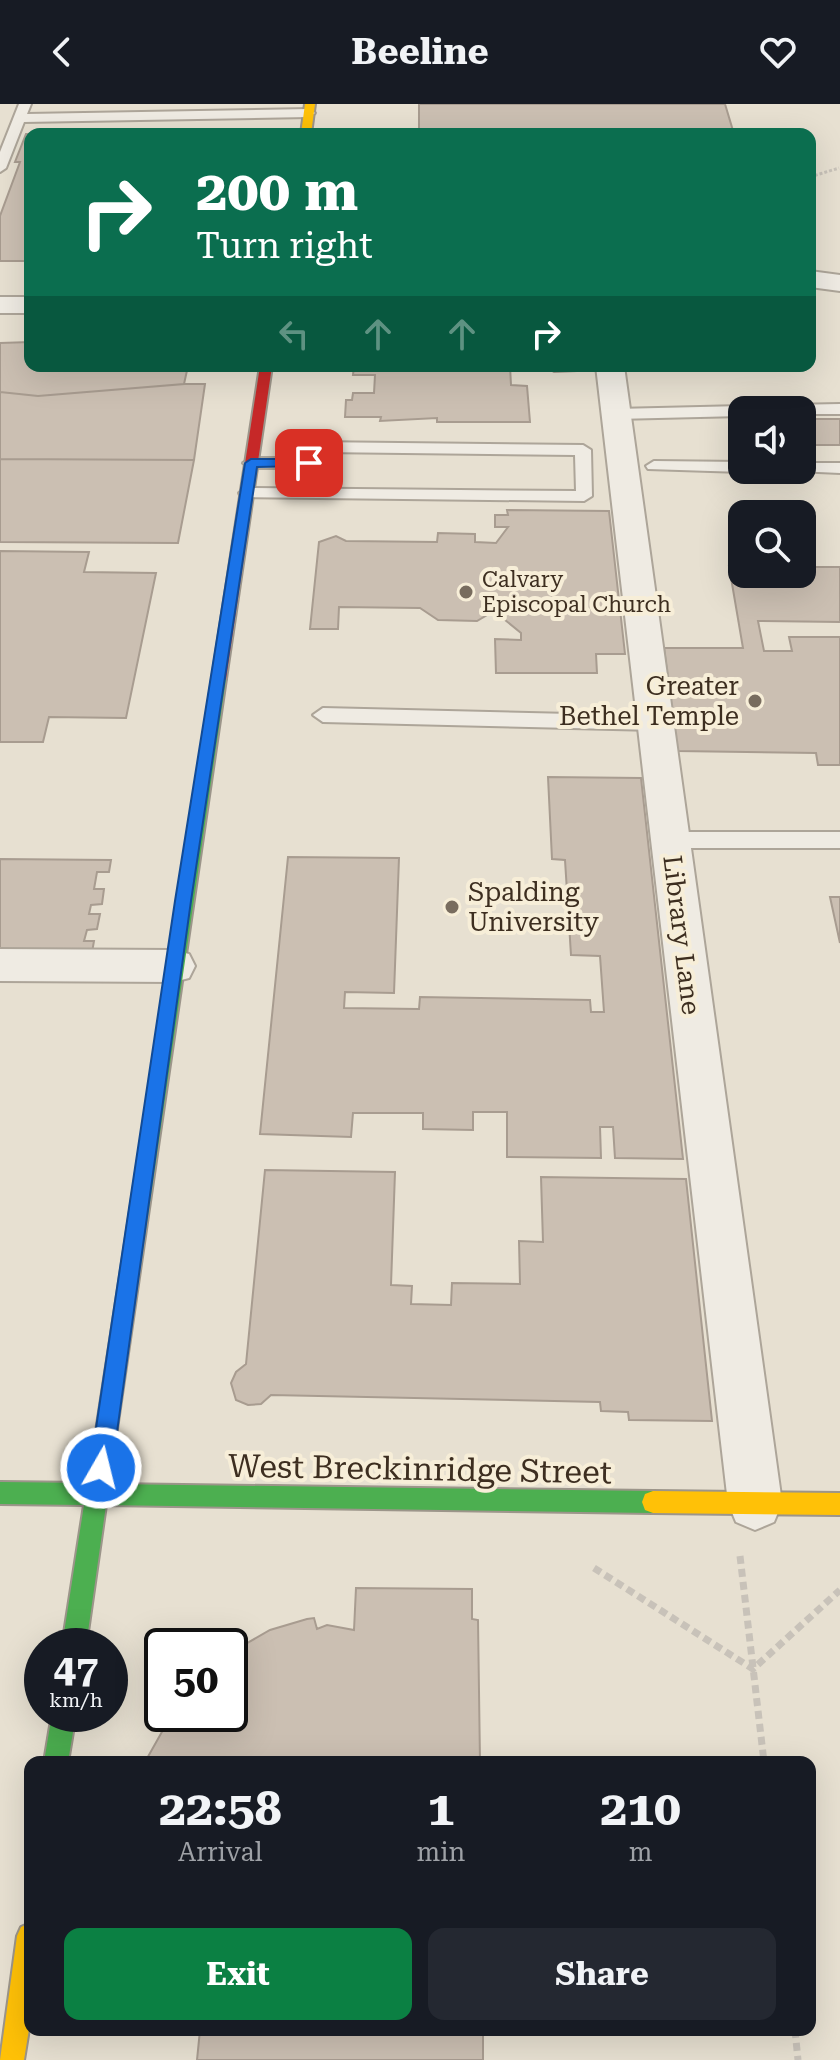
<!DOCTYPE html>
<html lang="en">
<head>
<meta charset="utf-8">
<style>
	body { margin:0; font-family:"Roboto Serif",serif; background:#242831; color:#f1f3f6; height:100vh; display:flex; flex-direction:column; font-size:30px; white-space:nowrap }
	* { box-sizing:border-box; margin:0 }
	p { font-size:26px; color:#9ea1a6 }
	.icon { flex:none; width:44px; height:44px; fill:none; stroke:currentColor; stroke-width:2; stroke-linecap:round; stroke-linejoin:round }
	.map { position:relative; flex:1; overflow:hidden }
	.sheet { position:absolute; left:24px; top:1652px; width:792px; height:280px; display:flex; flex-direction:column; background:#171b24; border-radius:16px; box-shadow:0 8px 32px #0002 }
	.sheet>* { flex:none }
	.banner { position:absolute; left:24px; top:24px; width:792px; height:244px; border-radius:16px; box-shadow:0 8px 32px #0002; background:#0b6e4f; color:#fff; overflow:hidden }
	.controls { position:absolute; left:728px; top:292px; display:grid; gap:16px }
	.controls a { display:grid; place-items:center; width:88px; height:88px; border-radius:16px; background:#171b24; box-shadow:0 8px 32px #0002; font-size:40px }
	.speed { position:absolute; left:24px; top:1524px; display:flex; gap:16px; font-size:40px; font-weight:700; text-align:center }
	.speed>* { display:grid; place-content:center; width:104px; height:104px; border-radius:50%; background:#171b24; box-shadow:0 8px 32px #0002; line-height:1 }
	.speed small { font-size:20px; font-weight:400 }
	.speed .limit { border:4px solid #111; border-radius:12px; background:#fff; color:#111 }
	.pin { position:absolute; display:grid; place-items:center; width:68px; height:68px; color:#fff; margin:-34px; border-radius:16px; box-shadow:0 4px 12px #0006 }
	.me { position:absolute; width:88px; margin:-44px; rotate:8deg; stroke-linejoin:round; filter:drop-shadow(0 0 6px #0008) }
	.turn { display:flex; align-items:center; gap:28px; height:168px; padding:0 40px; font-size:36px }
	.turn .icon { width:104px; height:104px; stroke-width:2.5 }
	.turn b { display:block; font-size:56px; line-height:68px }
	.lanes { display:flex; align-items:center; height:76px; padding:0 40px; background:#0003; justify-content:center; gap:40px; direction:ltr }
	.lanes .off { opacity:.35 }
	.eta { display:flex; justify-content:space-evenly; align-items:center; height:136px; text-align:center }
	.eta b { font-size:48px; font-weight:700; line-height:56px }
	.action { display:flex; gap:16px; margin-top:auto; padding:16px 40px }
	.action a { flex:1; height:92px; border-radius:16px; background:#0b8043; color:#fff; font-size:32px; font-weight:700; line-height:92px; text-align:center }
	.action a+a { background:#242831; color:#f1f3f6 }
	header { display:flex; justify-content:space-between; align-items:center; height:104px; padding:0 40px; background:#171b24; font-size:36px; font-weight:700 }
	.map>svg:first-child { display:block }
	.building { fill:#cbbfb2; stroke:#a89c90; stroke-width:2 }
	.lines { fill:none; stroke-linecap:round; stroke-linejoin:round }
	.lane-casing { stroke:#ada599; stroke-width:4 }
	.street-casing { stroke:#ada599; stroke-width:4 }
	.fast-casing { stroke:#9c958a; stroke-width:4 }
	.slow-casing { stroke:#9c958a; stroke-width:4 }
	.jam-casing { stroke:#9c958a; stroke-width:4 }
	.path-far1 { stroke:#c8c2b9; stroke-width:3; stroke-dasharray:3 2; stroke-linecap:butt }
	.path { stroke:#c8c2b9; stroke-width:7; stroke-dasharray:8 5; stroke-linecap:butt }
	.lane { fill:#efebe3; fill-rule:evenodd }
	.street { fill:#efebe3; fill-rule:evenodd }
	.fast { fill:#4caf50; fill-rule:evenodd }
	.slow { fill:#ffc107; fill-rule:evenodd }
	.jam { fill:#c62828; fill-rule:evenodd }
	.route { fill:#1a73e8; stroke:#114b97; stroke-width:2 }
	.poi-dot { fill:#786c5e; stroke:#f7eed8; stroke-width:3 }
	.labels { text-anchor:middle; stroke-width:8; stroke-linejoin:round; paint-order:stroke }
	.far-poi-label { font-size:22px; fill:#3d2e20; stroke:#f7eed8; text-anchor:start }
	.poi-label { font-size:26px; fill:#3d2e20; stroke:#f7eed8; text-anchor:end }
	.street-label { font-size:26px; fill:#3d2e20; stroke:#f7eed8 }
	.near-street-label { font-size:32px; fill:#3d2e20; stroke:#f7eed8 }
</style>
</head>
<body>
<header><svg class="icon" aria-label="back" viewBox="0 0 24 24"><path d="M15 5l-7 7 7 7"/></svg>Beeline<svg class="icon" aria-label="heart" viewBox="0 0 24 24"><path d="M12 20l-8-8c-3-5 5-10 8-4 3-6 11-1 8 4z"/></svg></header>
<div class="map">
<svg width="840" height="1956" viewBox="0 0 840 1956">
	<rect width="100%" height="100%" fill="#e7e0d1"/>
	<path class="building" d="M419 0H725L734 30H419Z
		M260 29 30 30V157H0V112L20 58H15L26 30Z
		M30 238V262H188L184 280 38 292 0 288V239Z
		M354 262H510L511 281 527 282 530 318H437V314L380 317 381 313H345L346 296H352L353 289H374L375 271H353Z
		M544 262H586L577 267 554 268Z
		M184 280H205L194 356 0 355V288L38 292Z
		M802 315H840V341H802Z
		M0 355 194 356 178 439 0 438Z
		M507 406 609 407 625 550H596L597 569H496L495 535 521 536V529L494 507 477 517 438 516 420 504 339 503 338 525H310L319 438 336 432 346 437 437 438 438 429 475 430V438L496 439 508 423H495V411H508Z
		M0 447 89 448 84 468 156 469 126 614 49 613 43 638H0Z
		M729 462H742V470H802V463H840V518L758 517 764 547H792L789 533H840V661H818L816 649 677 647 664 544H743Z
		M548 673 641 674 683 1055 615 1054 613 1023H600L601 1054 507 1053V1008H473V1026L423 1025V1009H353L351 1033 260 1030 288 753 399 754 394 889 345 888 344 904 419 905 420 893 590 896 591 908H604L600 852 571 851 565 756 552 755Z
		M0 755 111 756 109 768H97L94 785H104L102 800 91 801 89 810H100L97 825 87 826 84 837H94L91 854H0Z
		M830 793H840V839Z
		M265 1066 395 1068 391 1181 412 1182 411 1200 451 1201 452 1179 520 1180 519 1137 543 1138 541 1073 686 1075 712 1317 629 1316 628 1308 601 1307 600 1298 271 1291 261 1300 248 1301 236 1296 231 1279 236 1268 246 1260Z
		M356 1484 472 1485V1515L478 1516 480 1658H145L172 1610H230V1549L235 1546 270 1526 307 1515 314 1514 317 1525 327 1521 354 1526Z
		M200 1926H483V1956H197Z"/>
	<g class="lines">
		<g class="lane-casing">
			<path id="lane" d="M19 0H31L27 10 309 5 315 9 309 13 24 18 6 64 0 68V48Z
				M840 300V310H802V306H780L788 301Z
				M742 302 749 306H742V312L616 315 608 310 616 305Z
				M311 338 583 341 591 346 592 392 584 397 241 393 239 389 247 384 576 387 575 351 319 348 317 359 309 364H251L243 359 251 354H301L303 343Z
				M654 357 742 358V366H748L742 368 648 365 646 362Z
				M802 359H840V369L796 367 802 366Z
				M323 604 655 612 665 619 655 626 323 618 313 611Z
				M670 728H840V744H670L663 741 659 736 663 731Z"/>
		</g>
		<g class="street-casing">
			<path id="street" d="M810 167 840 171V187L810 183Z
				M0 193H30V209H0Z
				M596 262H624L782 1399 774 1418 755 1426 736 1418 728 1399Z
				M0 845 174 846 189 850 195 862 189 874 174 878 0 877Z"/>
		</g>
		<g class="fast-casing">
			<path id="fast" d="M219 570 226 575 109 1380 653 1387 661 1390 664 1398 661 1406 653 1409 106 1401 86 1542H62L84 1401 0 1400V1378L88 1379 212 575Z
				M52 1610H76L68 1658H44Z"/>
		</g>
		<g class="slow-casing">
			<path id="slow" d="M305 0H315L311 30H301Z
				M653 1387 840 1389V1411L653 1409 645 1406 642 1398 645 1390Z
				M30 1819V1919L24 1956H0L17 1832 21 1823Z"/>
		</g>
		<g class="jam-casing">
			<path id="jam" d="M260 262H272L226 575 219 580 212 575Z"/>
		</g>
		<path class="path-far1" d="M810 73 839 64"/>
		<path class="path" d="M740 1452 764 1658
			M594 1464 753 1565 840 1486
			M795 1926 798 1956"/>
		<use href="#lane" class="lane"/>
		<use href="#street" class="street"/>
		<use href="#fast" class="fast"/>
		<use href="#slow" class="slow"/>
		<use href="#jam" class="jam"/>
	</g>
	<path class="route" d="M309 355 315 359 313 362 257 363 191 797 112 1364 109 1372 101 1375 93 1372 90 1364 175 797 245 359 251 355Z"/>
	<g class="poi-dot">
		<circle cx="466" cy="488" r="8"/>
		<circle cx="755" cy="597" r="8"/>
		<circle cx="452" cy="803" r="8"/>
	</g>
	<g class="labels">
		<g class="far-poi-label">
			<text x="482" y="483">Calvary<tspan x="482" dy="25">Episcopal Church</tspan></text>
		</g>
		<g class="poi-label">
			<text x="739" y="591">Greater<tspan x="739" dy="30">Bethel Temple</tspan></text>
			<text x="468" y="797" text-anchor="start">Spalding<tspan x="468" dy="30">University</tspan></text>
		</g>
		<g class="street-label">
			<text transform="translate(682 831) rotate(83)" y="9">Library Lane</text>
		</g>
		<g class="near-street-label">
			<text transform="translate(420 1365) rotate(1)" y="11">West Breckinridge Street</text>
		</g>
	</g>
</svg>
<div class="controls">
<a><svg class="icon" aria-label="sound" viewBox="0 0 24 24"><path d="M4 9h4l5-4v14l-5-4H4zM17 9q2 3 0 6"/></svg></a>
<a><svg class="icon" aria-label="search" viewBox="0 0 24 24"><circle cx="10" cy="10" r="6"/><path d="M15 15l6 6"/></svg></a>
</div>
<div class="speed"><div>47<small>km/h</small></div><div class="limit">50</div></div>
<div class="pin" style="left:309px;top:359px;background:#d93025"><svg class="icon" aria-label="arrive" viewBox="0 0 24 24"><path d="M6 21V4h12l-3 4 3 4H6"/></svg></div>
<svg class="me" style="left:101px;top:1364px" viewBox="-20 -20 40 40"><circle r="17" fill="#1a73e8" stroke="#fff" stroke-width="3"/><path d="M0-11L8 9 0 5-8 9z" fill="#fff"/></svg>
<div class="banner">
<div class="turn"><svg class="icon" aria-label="right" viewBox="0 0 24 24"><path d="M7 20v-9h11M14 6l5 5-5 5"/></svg><div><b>200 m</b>Turn right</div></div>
<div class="lanes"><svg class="icon off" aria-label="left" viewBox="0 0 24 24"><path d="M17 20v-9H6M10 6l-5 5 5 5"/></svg><svg class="icon off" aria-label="ahead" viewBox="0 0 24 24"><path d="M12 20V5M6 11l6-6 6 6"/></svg><svg class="icon off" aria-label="ahead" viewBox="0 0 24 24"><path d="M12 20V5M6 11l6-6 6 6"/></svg><svg class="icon" aria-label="right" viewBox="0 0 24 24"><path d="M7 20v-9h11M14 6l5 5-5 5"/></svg></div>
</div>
<section class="sheet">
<div class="eta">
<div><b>22:58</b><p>Arrival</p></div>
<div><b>1</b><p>min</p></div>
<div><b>210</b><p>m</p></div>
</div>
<div class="action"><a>Exit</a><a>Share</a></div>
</section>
</div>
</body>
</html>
